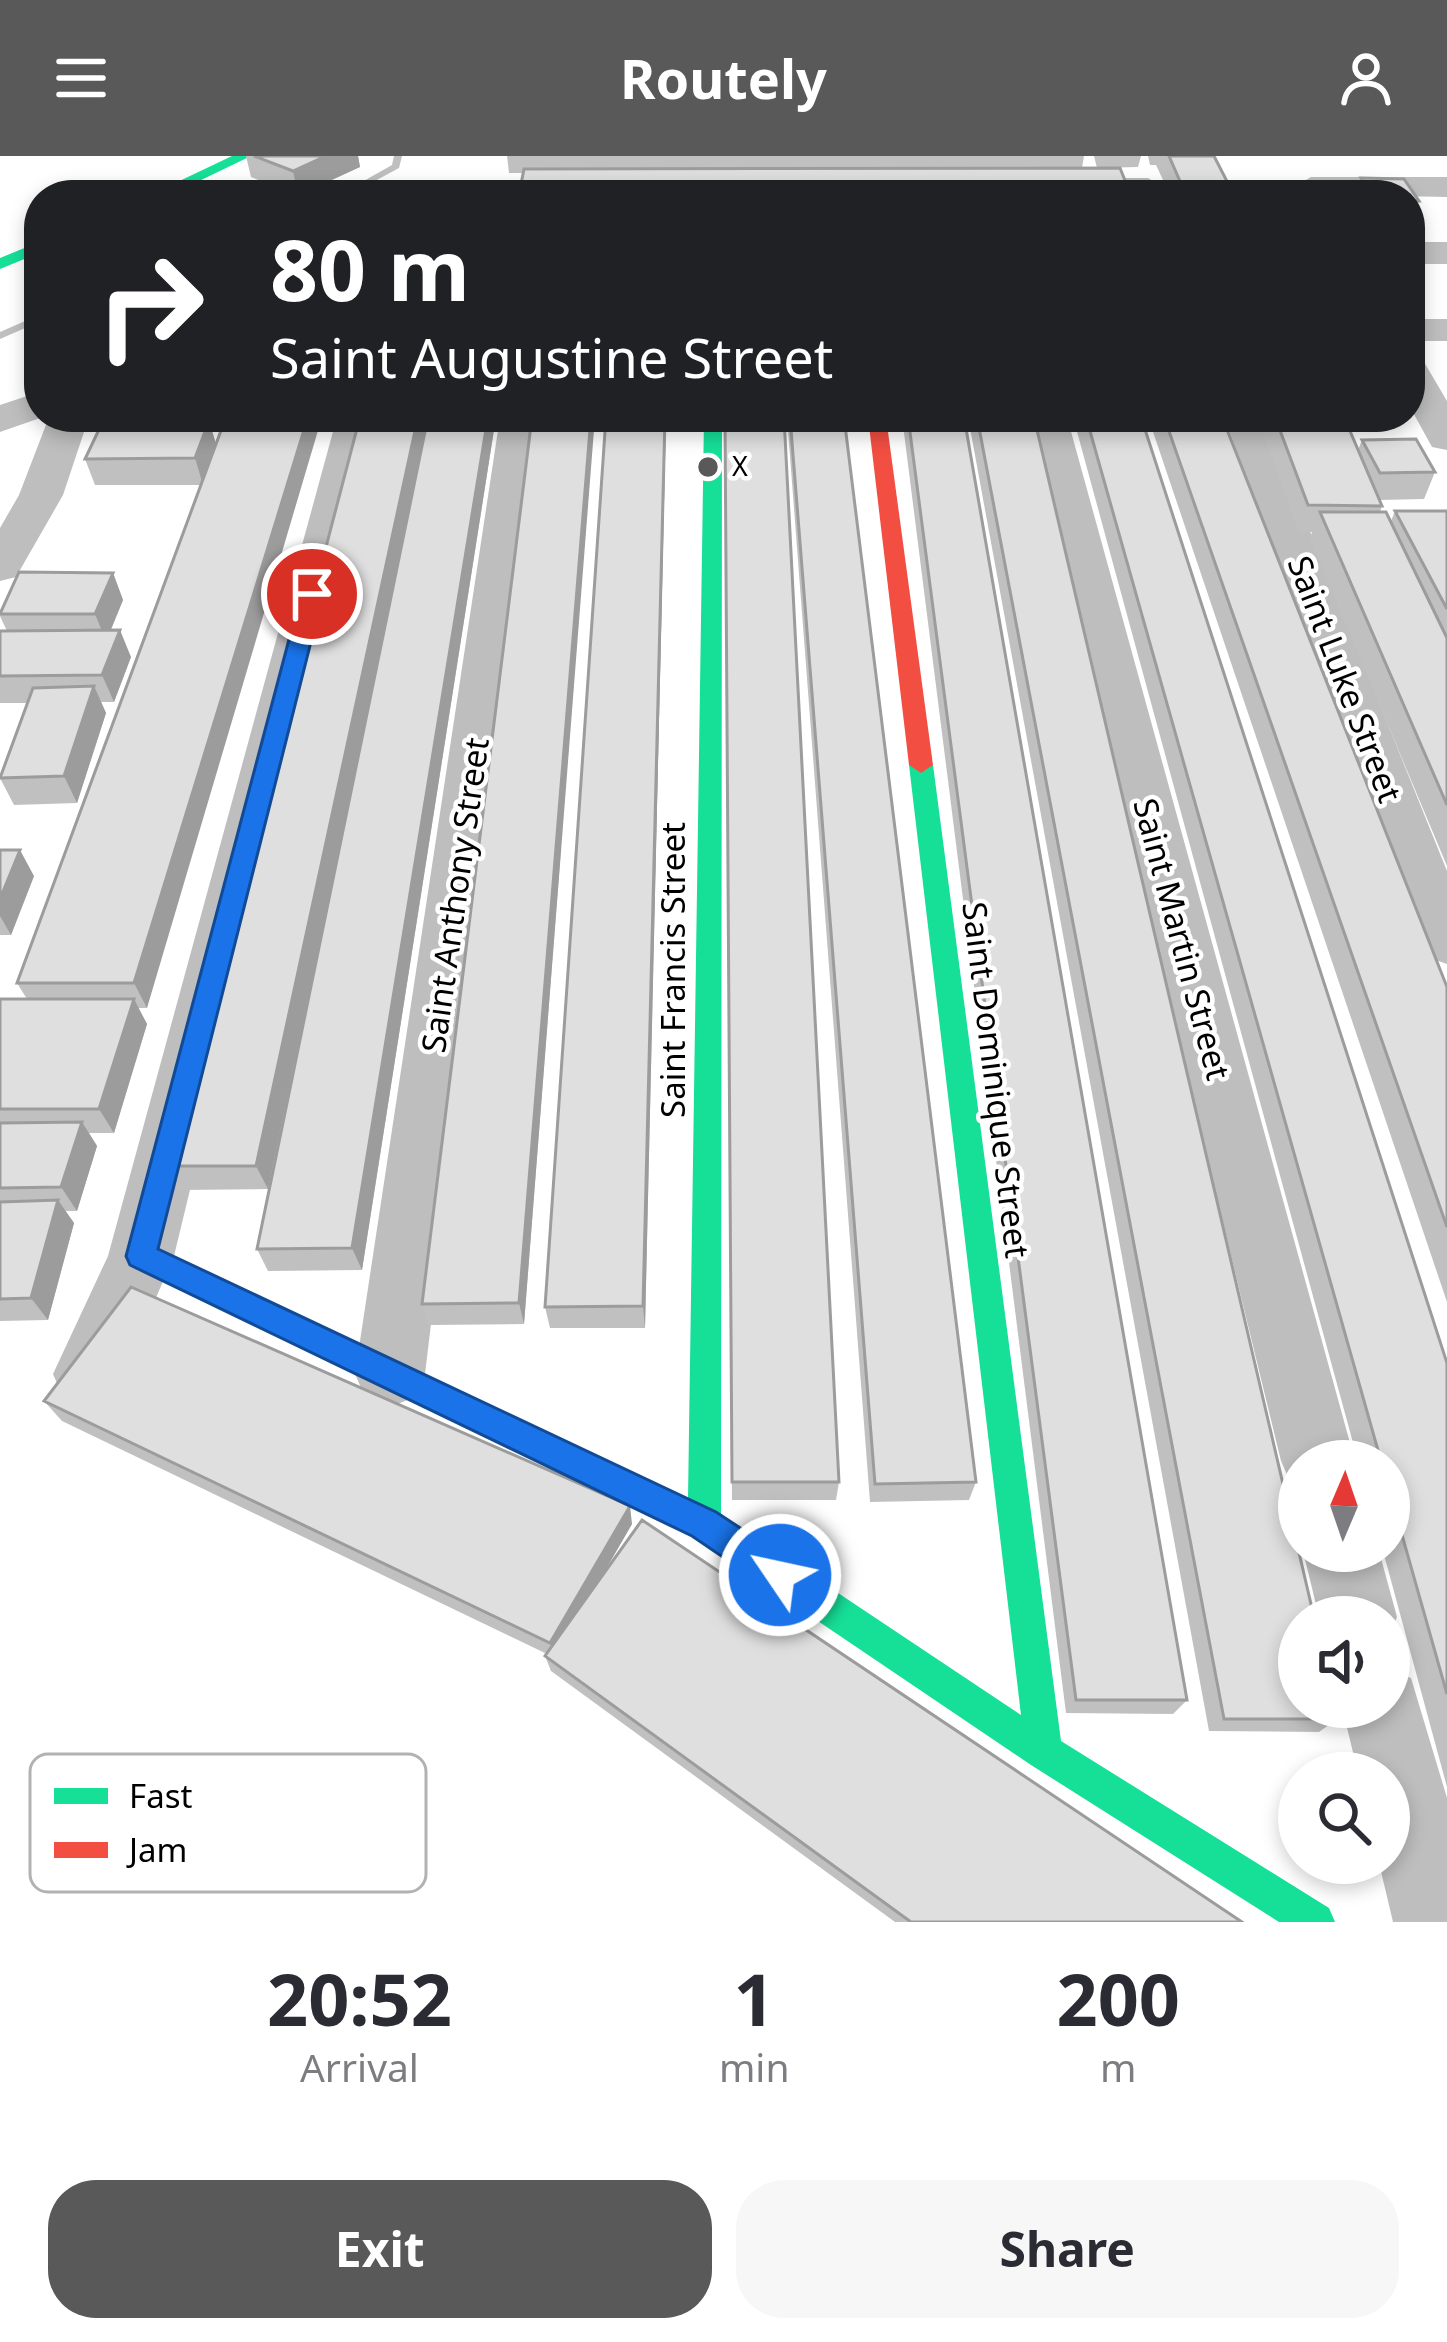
<!DOCTYPE html>
<html lang="en">
<head>
<meta charset="utf-8">
<style>
	body { margin:0; font-family:"Noto Sans",sans-serif; background:#f7f7f7; color:#2b2b33; height:100vh; display:flex; flex-direction:column; font-size:45px; white-space:nowrap }
	* { box-sizing:border-box; margin:0 }
	p { font-size:39px; color:#7c7c81 }
	.icon { flex:none; width:66px; height:66px; fill:none; stroke:currentColor; stroke-width:2; stroke-linecap:round; stroke-linejoin:round }
	.map { position:relative; height:1766px; overflow:hidden }
	.drawer { display:flex; flex-direction:column; background:#fff; flex:1 }
	.drawer>* { flex:none }
	.top-card { position:absolute; left:24px; top:24px; width:1401px; height:252px; border-radius:48px; box-shadow:0 6px 18px #0003; background:#202124; color:#fff; overflow:hidden }
	.needle { width:78px; rotate:2deg }
	.controls { position:absolute; left:1278px; top:1284px; display:grid; gap:24px }
	.controls a { display:grid; place-items:center; width:132px; height:132px; border-radius:50%; background:#fff; box-shadow:0 6px 18px #0003; font-size:60px }
	.pin { position:absolute; display:grid; place-items:center; width:102px; height:102px; color:#fff; margin:-51px; border:6px solid #fff; border-radius:50%; box-shadow:0 3px 12px #0007 }
	.me { position:absolute; width:132px; margin:-66px; rotate:304deg; stroke-linejoin:round; filter:drop-shadow(0 0 9px #0008) }
	.turn { display:flex; align-items:center; gap:42px; height:252px; padding:0 48px; font-size:54px }
	.turn .icon { width:156px; height:156px; stroke-width:2.5 }
	.turn b { display:block; font-size:84px; line-height:102px }
	.eta { display:flex; justify-content:space-evenly; align-items:center; height:204px; text-align:center }
	.eta b { font-size:72px; font-weight:700; line-height:84px }
	.cta { display:flex; gap:24px; margin-top:auto; padding:24px 48px }
	.cta a { flex:1; height:138px; border-radius:48px; background:#595959; color:#fff; font-size:48px; font-weight:700; line-height:138px; text-align:center }
	.cta a+a { background:#f7f7f7; color:#2b2b33 }
	header { display:flex; justify-content:space-between; align-items:center; height:156px; padding:0 48px; background:#595959; color:#fff; font-size:54px; font-weight:700 }
	.map>svg:first-child { display:block }
	.lines { fill:none; stroke-linecap:round; stroke-linejoin:round }
	.stream { fill:#bfbfbf; fill-rule:evenodd }
	.street { fill:#bebebe; fill-rule:evenodd }
	.fast { fill:#16e098; fill-rule:evenodd }
	.jam { fill:#f24e42; fill-rule:evenodd }
	.wall { fill:#c0c0c0 }
	.shaded-wall { fill:#9c9c9c }
	.building { fill:#dfdfdf; stroke:#9c9c9c; stroke-width:3 }
	.route { fill:#1a73e8; stroke:#114b97; stroke-width:3 }
	.poi-dot { fill:#595959; stroke:#fff; stroke-width:4.5 }
	.labels { text-anchor:middle; stroke-width:9; stroke-linejoin:round; paint-order:stroke }
	.far-poi-label { font-size:27px; fill:#000; stroke:#fff; text-anchor:start }
	.street-label { font-size:33px; fill:#000; stroke:#fff }
	.key { fill:#fff; stroke:#b2b2b2; stroke-width:3 }
	.key-label { font-size:33px; fill:#000 }
</style>
</head>
<body>
<header><svg class="icon" aria-label="menu" viewBox="0 0 24 24"><path d="M4 6h16M4 12h16M4 18h16"/></svg>Routely<svg class="icon" aria-label="person" viewBox="0 0 24 24"><circle cx="12" cy="8" r="4"/><path d="M4 21q1-7 8-7t8 7"/></svg></header>
<div class="map">
<svg width="1447" height="1766" viewBox="0 0 1447 1766">
	<rect width="100%" height="100%" fill="#fff"/>
	<g class="lines">
		<path class="stream" d="M394 0H402L399 12 349 39H339L392 9Z
			M39 159V166L0 183V176Z"/>
		<path class="street" d="M1311 21H1447V41L1299 38 1294 31Z
			M1047 22H1148L1165 32 1160 39H1035L1030 32 1035 25Z
			M495 25H603L620 35 617 39H481L483 28Z
			M1410 86H1447V108H1410Z
			M1410 163H1447V185H1410Z
			M1410 202 1424 206 1447 245V294L1432 291 1410 251Z
			M39 236 43 261 0 276V249Z
			M49 261H89L63 339 16 421 0 425V372L19 339Z
			M337 261H377L174 1100 113 1241 88 1251 63 1241 53 1218 108 1100Z
			M500 261H540L425 1218 415 1241 390 1251 365 1241 355 1218Z
			M1027 261H1067L1355 1305H1299V1333L1292 1330 1281 1305Z
			M1224 261H1264L1447 715V808L1427 801 1419 786Z
			M1303 1395H1379L1397 1461 1389 1480V1461H1319Z
			M1389 1514 1411 1522 1447 1642V1766H1393L1379 1707H1389V1617H1358L1342 1551H1389Z"/>
		<path class="fast" d="M232 0H251L170 39H150Z
			M39 86V97L0 113V102Z
			M704 261H722L721 1359 1021 1559 909 609 921 601 933 609 1061 1585 1329 1752 1335 1766H1279L1031 1609 692 1380 130 1109 126 1100 130 1091 141 1087 152 1091 688 1343Z"/>
		<path class="jam" d="M868 261H886L933 609 921 617 909 609Z"/>
	</g>
	<path class="wall" d="M246 0H358L360 11 300 39H296L251 21Z
		M507 0H1084L1082 12 1128 32 1127 36 521 38 523 17H509Z
		M1094 0H1141L1138 11 1097 12Z
		M1148 0H1214L1234 39H1170L1156 9H1150Z
		M1361 22 1404 23 1419 45 1410 69V39H1356Z
		M360 261H496L362 1114 268 1115 257 1093 388 454 268 1033 178 1034 164 1010Z
		M606 261H666L645 1172H550L545 1151Z
		M725 261 839 1326 836 1344H732Z
		M787 261H844L976 1326 969 1344 870 1346Z
		M902 261H964L1187 1544 1173 1558 1066 1557Z
		M968 261H1034L1337 1563 1319 1576 1209 1575Z
		M1073 261H1141L1447 1207V1631L1383 1395H1389V1305H1358Z
		M1148 261H1222L1447 831V1146Z
		M1257 261H1344L1358 294 1362 284 1435 316 1424 343 1379 344 1382 350 1380 356 1391 365 1395 355H1447V710L1310 383 1312 376H1299Z
		M209 265 216 288 147 852H138L147 868 114 977H89L97 990 77 1055H65L74 1067 48 1164 0 1165V843H27L17 827 201 329H95L85 303Z
		M113 417 123 444 111 474 131 501 114 546H101L106 557 77 647 14 649 0 622 27 547H0V475H7L0 460V455Z
		M561 693 524 1168 429 1169 422 1148Z
		M0 694 34 720 11 779H0Z
		M44 1245 632 1368 602 1420 1242 1766H895L551 1515 545 1500 547 1498 62 1265Z"/>
	<path class="shaded-wall" d="M326 0H358L360 11 298 39 293 15Z
		M308 261H322L147 852 134 827Z
		M418 261H428L268 1033 256 1010Z
		M488 261H496L362 1114 352 1092Z
		M591 261H595L524 1168 519 1147Z
		M665 261H666L645 1172 643 1150Z
		M209 265 217 291 203 329 195 302Z
		M113 417 123 444 106 485 95 458Z
		M120 474 131 501 114 546 102 519Z
		M94 530 106 557 77 647 64 620Z
		M20 694 34 720 11 779 0 760V743Z
		M134 843 147 868 114 977 99 953Z
		M82 966 97 990 77 1055 61 1031Z
		M58 1044 74 1067 48 1164 31 1142Z
		M630 1350 632 1368 555 1501 550 1487Z"/>
	<path class="building" d="M254 0H326L293 15Z
		M1169 0H1214L1234 39H1186Z
		M1120 12 1128 32 520 33 524 13Z
		M1361 22 1404 23 1419 45H1410V39H1371Z
		M334 31 359 38 304 39 305 38Z
		M1137 36 1138 39H491V38Z
		M226 261H308L134 827H17Z
		M360 261H418L256 1010H164Z
		M428 261H488L352 1092 257 1093Z
		M532 261H591L519 1147 422 1148Z
		M606 261H665L643 1150 545 1151Z
		M725 261H784L839 1326H732Z
		M790 261H844L976 1326 875 1328Z
		M908 261H964L1187 1544H1076Z
		M977 261H1034L1314 1461H1299V1551H1335L1337 1563H1224Z
		M1086 261H1141L1447 1207V1538L1389 1333V1305H1381Z
		M1164 261H1222L1447 831V1071Z
		M1275 261H1344L1382 350 1308 349Z
		M103 265H209L195 302 85 303Z
		M1416 283 1435 316 1380 317 1362 284Z
		M1395 355H1447V453Z
		M1320 356H1386L1447 482V649Z
		M19 416 113 417 95 458H0Z
		M120 474 102 519 0 520V475Z
		M94 530 64 620 0 622 33 532Z
		M0 694H20L0 743Z
		M0 843H134L99 953H0Z
		M82 966 61 1031 0 1032V967Z
		M58 1044 31 1142 0 1143V1046Z
		M131 1131 630 1350 550 1487 44 1245Z
		M642 1364 1242 1766H911L545 1500Z"/>
	<path class="route" d="M312 431 323 438 158 1093 716 1356 792 1406 797 1419 792 1431 780 1436 767 1431 692 1380 130 1109 126 1100 301 438Z"/>
	<circle class="poi-dot" cx="708" cy="311" r="12"/>
	<g class="labels">
		<g class="far-poi-label">
			<text x="732" y="320">X</text>
		</g>
		<g class="street-label">
			<text transform="translate(1345 523) rotate(69)" y="12">Saint Luke Street</text>
			<text transform="translate(455 739) rotate(-82)" y="12">Saint Anthony Street</text>
			<text transform="translate(1182 783) rotate(75)" y="12">Saint Martin Street</text>
			<text transform="translate(673 814) rotate(-90)" y="12">Saint Francis Street</text>
			<text transform="translate(996 924) rotate(83)" y="12">Saint Dominique Street</text>
		</g>
	</g>
	<rect x="30" y="1598" width="396" height="138" rx="18" class="key"/>
	<rect x="54" y="1632" width="54" height="16" fill="#16e098"/>
	<rect x="54" y="1686" width="54" height="16" fill="#f24e42"/>
	<g class="key-label">
		<text x="129" y="1652">Fast</text>
		<text x="129" y="1706">Jam</text>
	</g>
</svg>
<div class="controls">
<a><svg class="needle" viewBox="-14 -14 28 28"><path d="M0-13l5 13h-10z" fill="#e53935"/><path d="M0 13l5-13h-10z" fill="#7c7c81"/></svg></a>
<a><svg class="icon" aria-label="sound" viewBox="0 0 24 24"><path d="M4 9h4l5-4v14l-5-4H4zM17 9q2 3 0 6"/></svg></a>
<a><svg class="icon" aria-label="search" viewBox="0 0 24 24"><circle cx="10" cy="10" r="6"/><path d="M15 15l6 6"/></svg></a>
</div>
<div class="pin" style="left:312px;top:438px;background:#d93025"><svg class="icon" aria-label="arrive" viewBox="0 0 24 24"><path d="M6 21V4h12l-3 4 3 4H6"/></svg></div>
<svg class="me" style="left:780px;top:1419px" viewBox="-20 -20 40 40"><circle r="17" fill="#1a73e8" stroke="#fff" stroke-width="3"/><path d="M0-11L8 9 0 5-8 9z" fill="#fff"/></svg>
<div class="top-card">
<div class="turn"><svg class="icon" aria-label="right" viewBox="0 0 24 24"><path d="M7 20v-9h11M14 6l5 5-5 5"/></svg><div><b>80 m</b>Saint Augustine Street</div></div>
</div>
</div>
<section class="drawer">
<div class="eta">
<div><b>20:52</b><p>Arrival</p></div>
<div><b>1</b><p>min</p></div>
<div><b>200</b><p>m</p></div>
</div>
<div class="cta"><a>Exit</a><a>Share</a></div>
</section>
</body>
</html>
